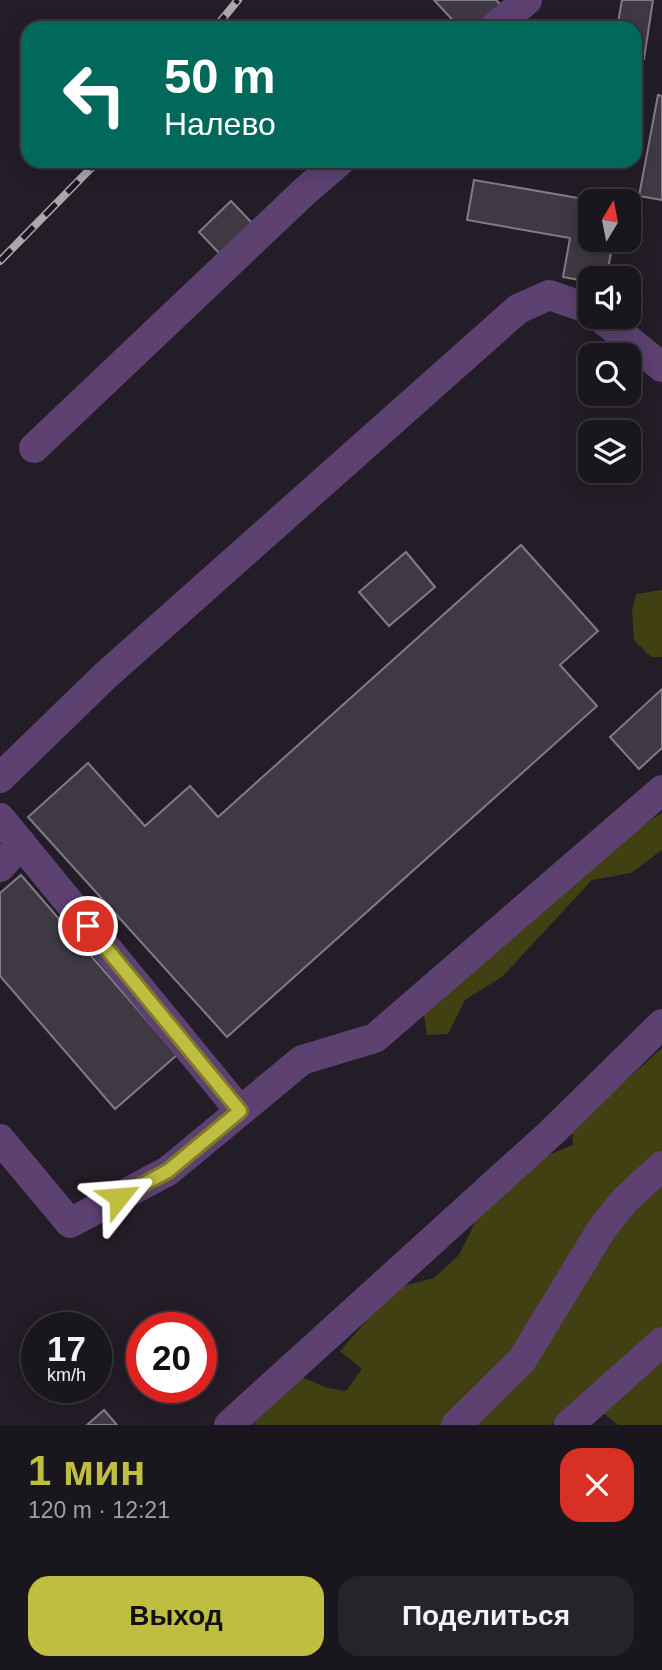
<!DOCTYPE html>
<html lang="ru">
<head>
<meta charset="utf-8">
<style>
	body { margin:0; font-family:Arial,sans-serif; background:#27232a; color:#f1f3f6; height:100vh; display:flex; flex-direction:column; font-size:26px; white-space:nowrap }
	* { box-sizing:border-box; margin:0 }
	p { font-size:23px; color:#9f9fa4 }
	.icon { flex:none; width:38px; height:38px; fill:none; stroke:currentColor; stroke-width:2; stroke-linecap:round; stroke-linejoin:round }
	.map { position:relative; height:1425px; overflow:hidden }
	.details { display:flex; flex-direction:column; background:#1a161d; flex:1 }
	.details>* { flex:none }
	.top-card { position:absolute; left:21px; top:21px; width:621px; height:147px; border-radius:21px; box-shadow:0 4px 18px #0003,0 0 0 2px #38353b; background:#00695c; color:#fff; overflow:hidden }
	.needle { width:46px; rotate:10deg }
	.controls { position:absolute; left:578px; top:189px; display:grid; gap:14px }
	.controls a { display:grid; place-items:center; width:63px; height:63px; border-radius:14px; background:#1a161d; box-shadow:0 4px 18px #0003,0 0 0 2px #38353b; font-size:35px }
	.speed { position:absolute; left:21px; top:1312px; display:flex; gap:14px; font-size:35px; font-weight:700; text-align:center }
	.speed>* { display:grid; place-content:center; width:91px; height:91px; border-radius:50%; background:#1a161d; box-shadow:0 4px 18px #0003,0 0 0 2px #38353b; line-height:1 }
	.speed small { font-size:18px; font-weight:400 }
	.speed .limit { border:10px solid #d22; background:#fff; color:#111 }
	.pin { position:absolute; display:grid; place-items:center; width:60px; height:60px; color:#fff; margin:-30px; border:4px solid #fff; border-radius:50%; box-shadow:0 2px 7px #0007 }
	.me { position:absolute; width:77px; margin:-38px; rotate:62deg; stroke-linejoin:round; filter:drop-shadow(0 0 5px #0008) }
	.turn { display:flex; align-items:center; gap:24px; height:147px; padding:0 28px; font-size:32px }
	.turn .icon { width:91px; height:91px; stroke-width:2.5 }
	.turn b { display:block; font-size:49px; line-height:60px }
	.round { display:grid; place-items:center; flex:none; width:74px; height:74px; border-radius:21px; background:#27232a }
	.summary { display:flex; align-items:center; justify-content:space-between; height:119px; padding:0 28px }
	h1 { font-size:42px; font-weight:700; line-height:52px; color:#bfbe41 }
	.button { display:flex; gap:14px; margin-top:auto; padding:14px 28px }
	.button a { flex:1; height:80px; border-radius:21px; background:#bfbe41; color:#111; font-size:28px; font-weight:700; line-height:80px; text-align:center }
	.button a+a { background:#27232a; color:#f1f3f6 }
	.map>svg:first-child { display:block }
	.green { fill:#404013 }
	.building { fill:#3e3943; stroke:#817b87; stroke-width:2 }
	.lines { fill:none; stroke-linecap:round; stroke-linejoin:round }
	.minor { stroke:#5c4171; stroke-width:30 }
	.rail-casing { stroke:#aba7af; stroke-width:8 }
	.rail { stroke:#19141d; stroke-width:5; stroke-dasharray:16; stroke-linecap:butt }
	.route-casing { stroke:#7c7c2a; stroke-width:18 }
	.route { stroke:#bfbe41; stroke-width:12 }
</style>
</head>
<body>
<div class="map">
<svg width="662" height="1425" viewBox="0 0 662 1425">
	<rect width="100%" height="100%" fill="#221d27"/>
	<path class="green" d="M662 590V657H651L634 640 632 610 636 594Z
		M662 813V850L631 873 592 880 503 976 465 1000 448 1034 427 1035 420 990 646 823Z
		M662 1048V1329L630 1350 612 1377 580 1404 551 1425H254L264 1402 301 1377 328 1388 346 1391 362 1369 340 1351 385 1300 399 1287 434 1278 459 1255 486 1200 522 1166 573 1145 572 1129Z
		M662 1355V1425H618L602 1412Z"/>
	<path class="building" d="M434 0H496L501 5 476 28H460Z
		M622 0H653L644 59 635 57V28H617Z
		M658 95 662 96V200L639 196Z
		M474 180 590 200 583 238 613 243 606 278H590V282L563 277 570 238 467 220Z
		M231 201 252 223 220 254 199 232Z
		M521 545 598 631 560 665 597 706 227 1037 28 817 88 763 145 826 190 786 218 817Z
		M406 552 435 587 389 626 359 592Z
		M662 689V748L639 769 610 737Z
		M21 875 177 1055 115 1109 0 976V893Z
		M104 1410 117 1425H87Z"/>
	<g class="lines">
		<path class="minor" d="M494 28 527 0
			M600 317 662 367
			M34 448 305 191 340 161
			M0 778 105 676 518 309 549 295 590 309
			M0 818 240 1111
			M0 867 21 843
			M0 1139 70 1223 168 1171 302 1060 375 1038 662 790
			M229 1425 552 1132 662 1024
			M456 1425 522 1360 603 1227 626 1199 662 1166
			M569 1425 662 1342"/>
		<g class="rail-casing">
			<path id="rail" d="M215 28 238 0
				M0 261 98 161"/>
		</g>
		<use href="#rail" class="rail"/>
	</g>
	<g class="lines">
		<g class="route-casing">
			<path id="route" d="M88 926 240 1111 168 1171 119 1197"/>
		</g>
		<use href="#route" class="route"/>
	</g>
</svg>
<div class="controls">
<a><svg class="needle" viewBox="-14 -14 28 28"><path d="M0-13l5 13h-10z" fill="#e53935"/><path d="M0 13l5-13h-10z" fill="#9f9fa4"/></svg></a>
<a><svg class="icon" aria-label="sound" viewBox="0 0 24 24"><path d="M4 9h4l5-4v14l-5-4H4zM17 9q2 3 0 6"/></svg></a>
<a><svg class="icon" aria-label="search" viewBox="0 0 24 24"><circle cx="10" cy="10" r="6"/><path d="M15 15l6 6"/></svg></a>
<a><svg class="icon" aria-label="layers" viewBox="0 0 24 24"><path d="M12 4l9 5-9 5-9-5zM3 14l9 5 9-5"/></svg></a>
</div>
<div class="speed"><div>17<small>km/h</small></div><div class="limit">20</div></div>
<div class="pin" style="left:88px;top:926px;background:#d93025"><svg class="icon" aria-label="arrive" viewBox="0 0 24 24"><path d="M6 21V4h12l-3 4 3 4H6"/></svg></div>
<svg class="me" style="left:119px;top:1197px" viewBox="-20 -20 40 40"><path d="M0-17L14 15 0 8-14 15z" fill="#bfbe41" stroke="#fff" stroke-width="4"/></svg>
<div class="top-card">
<div class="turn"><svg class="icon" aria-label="left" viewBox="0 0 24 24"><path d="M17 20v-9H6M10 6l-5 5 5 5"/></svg><div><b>50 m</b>Налево</div></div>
</div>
</div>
<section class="details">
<div class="summary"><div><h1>1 мин</h1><p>120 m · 12:21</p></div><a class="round" style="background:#d93025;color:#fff"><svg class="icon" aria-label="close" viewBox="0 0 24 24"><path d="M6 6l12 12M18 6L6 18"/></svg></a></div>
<div class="button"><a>Выход</a><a>Поделиться</a></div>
</section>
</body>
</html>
